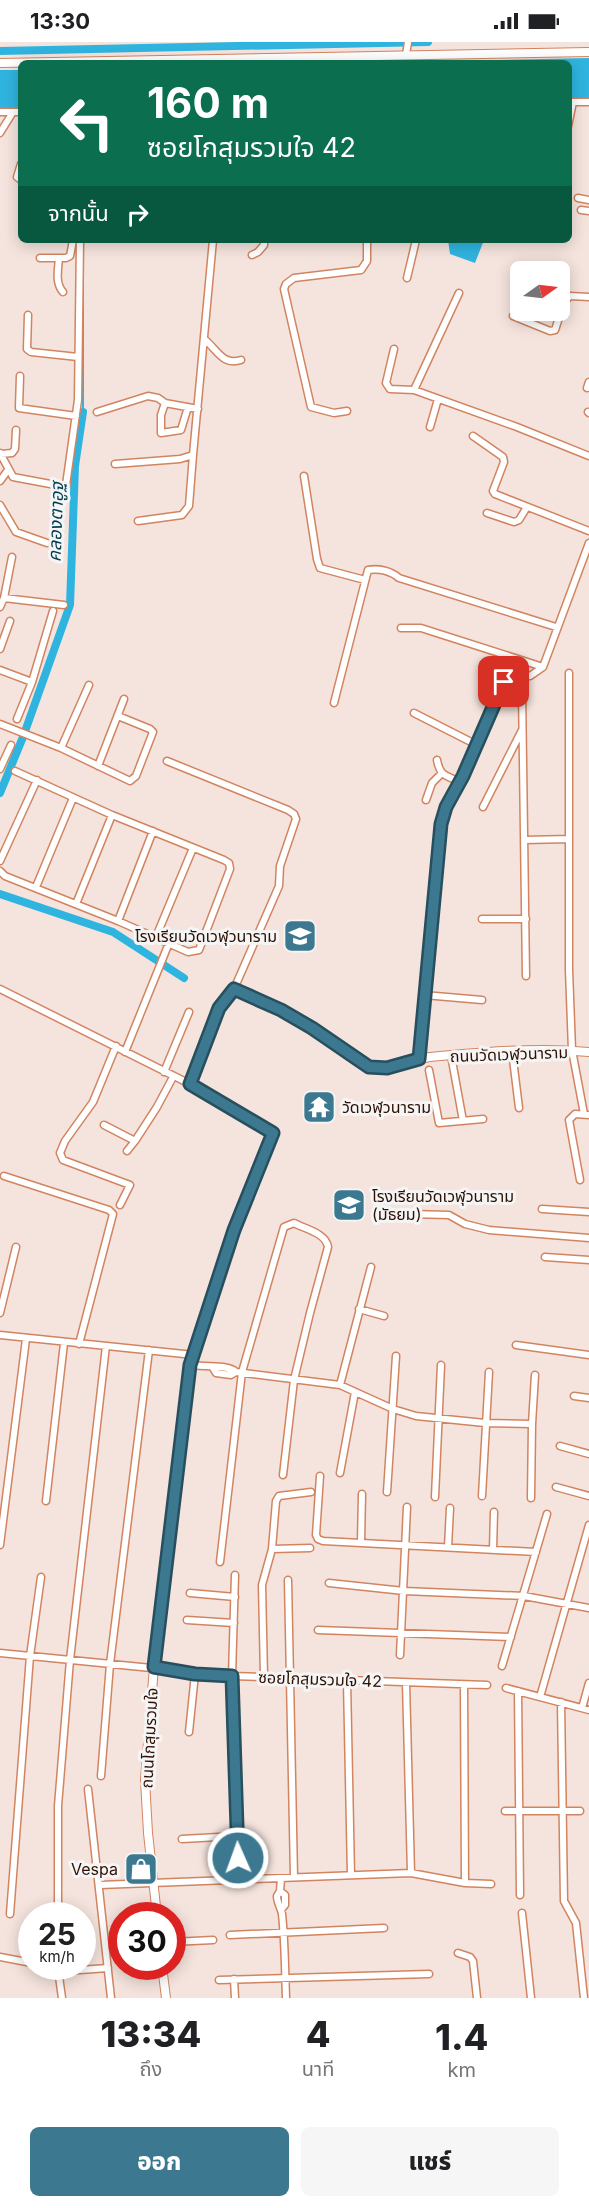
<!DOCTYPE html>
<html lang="th">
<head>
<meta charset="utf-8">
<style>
	body { margin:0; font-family:Inter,"Noto Sans Thai",sans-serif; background:#f6f6f6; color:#202124; height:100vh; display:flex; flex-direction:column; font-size:22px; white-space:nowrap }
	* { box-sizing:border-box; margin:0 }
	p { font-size:20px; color:#757577 }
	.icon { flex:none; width:33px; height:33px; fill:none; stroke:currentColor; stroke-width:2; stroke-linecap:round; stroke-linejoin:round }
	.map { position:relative; height:1956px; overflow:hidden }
	.details { display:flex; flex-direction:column; background:#fff; flex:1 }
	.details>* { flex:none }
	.hud { position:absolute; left:18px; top:18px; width:554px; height:183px; border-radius:9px; box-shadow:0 3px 15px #0003; background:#0b6e4f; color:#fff; overflow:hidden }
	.needle { width:39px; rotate:76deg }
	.buttons { position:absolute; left:510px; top:219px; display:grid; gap:12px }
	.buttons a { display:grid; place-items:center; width:60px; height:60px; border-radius:9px; background:#fff; box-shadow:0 3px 15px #0003; font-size:30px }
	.speed { position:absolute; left:18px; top:1860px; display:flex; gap:12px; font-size:30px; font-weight:700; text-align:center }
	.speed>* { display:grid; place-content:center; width:78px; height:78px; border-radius:50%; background:#fff; box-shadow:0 3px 15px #0003; line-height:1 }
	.speed small { font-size:15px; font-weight:400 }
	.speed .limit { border:9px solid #d22; background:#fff; color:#111 }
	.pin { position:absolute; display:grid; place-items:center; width:51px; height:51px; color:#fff; margin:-26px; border-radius:12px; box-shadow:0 3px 9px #0006 }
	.me { position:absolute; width:66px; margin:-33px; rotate:358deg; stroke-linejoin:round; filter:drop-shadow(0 0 4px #0008) }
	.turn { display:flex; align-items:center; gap:21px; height:126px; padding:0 30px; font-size:27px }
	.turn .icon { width:78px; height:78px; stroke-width:2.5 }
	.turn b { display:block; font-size:42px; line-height:51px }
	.then { display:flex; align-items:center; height:57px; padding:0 30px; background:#0003; gap:12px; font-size:22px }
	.eta { display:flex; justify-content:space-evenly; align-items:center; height:102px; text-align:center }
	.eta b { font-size:36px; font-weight:800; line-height:42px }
	.primary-button { display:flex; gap:12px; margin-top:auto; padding:12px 30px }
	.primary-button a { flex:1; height:69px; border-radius:9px; background:#3c7990; color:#fff; font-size:24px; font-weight:800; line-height:69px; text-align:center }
	.primary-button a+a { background:#f6f6f6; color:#202124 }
	.status { display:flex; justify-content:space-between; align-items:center; height:42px; padding:0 30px; background:#fff; direction:ltr }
	.status svg { height:16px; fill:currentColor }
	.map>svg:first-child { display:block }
	.water { fill:#2fb4df }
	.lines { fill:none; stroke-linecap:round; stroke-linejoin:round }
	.stream { stroke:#2fb4df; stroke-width:2 }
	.canal { stroke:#2fb4df; stroke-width:8 }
	.minor-casing { stroke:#d28460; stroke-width:9 }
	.tertiary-casing { stroke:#d28460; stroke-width:10 }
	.minor { stroke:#fff; stroke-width:6 }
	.tertiary { stroke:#fff; stroke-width:8 }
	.route-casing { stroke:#274f5e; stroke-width:15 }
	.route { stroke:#3c7990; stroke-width:10 }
	.labels { text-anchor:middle; stroke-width:6; stroke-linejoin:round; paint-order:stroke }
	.poi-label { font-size:16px; fill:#2e1003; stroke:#f5f5f5; text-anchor:end }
	.street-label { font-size:16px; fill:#2e1003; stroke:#f5f5f5 }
	.water-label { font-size:18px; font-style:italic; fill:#033d4f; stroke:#f5f5f5 }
</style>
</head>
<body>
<div class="status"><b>13:30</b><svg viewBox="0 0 49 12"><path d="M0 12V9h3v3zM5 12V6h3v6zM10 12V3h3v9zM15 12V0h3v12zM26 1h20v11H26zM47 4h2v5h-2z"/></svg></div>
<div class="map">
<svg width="589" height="1956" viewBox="0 0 589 1956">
	<rect width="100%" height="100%" fill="#f5e4dd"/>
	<path class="water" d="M589 16V56H569L568 21H350Z
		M0 28H21V66H0Z
		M448 198H484L475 221 450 212Z"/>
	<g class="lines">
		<path class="stream" d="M83 198V370"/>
		<path class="canal" d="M0 9 428 0
			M0 751 23 695 70 563 75 424 83 370
			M0 852 113 890 184 936"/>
		<g class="minor-casing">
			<path id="minor" d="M406 13 408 0
				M568 60H589
				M0 70H21
				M568 84 573 60
				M0 91 13 70
				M21 122 17 135 21 138
				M578 156 589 158
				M581 168 589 169
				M252 213 258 210 264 203V198
				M40 216H66L70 214 73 198
				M59 216C58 228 55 241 63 250
				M407 236 416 198
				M28 273 27 307 31 310 78 315
				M513 274 550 289 555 288 564 260 570 254 589 255
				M204 297C217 307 222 324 241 318
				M394 307 386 341 390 347 414 348 517 385 589 414
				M20 334 19 366 76 374
				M587 346 589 340
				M414 348 459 251
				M165 361 161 373V391L181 388 188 365
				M347 369 334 371 311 365 284 247 286 242 294 236 361 228 367 219V198
				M97 370 148 354 158 356 165 361 198 367
				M588 370 589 371
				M430 385 438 357
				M473 394 503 415 504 420 493 449 495 452 589 489
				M0 411 13 435 61 444 66 443 78 358 80 198
				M1 412 12 411 15 407 16 388
				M115 422 180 417 193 413 213 198
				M304 434 317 517 320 526 365 538
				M0 439 8 428
				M0 463 16 490 47 501
				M487 471 514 480 519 478 527 465
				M138 479 182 473 189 464 193 413
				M4 556 12 515
				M0 565 4 556 64 563
				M401 586H421L543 625
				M0 607 10 579
				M0 628 32 640
				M569 631V928L572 1008 584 1072
				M522 648 526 934
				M334 661 368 528C379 526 391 529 399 536L556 585
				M414 671 477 703
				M17 677 32 640 53 569
				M0 682 61 706 130 739 136 734 153 690 150 687 118 674
				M61 706 89 643
				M437 718C440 734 445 733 460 740
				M167 719 288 768 294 772 296 777 280 824 279 844 234 947
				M98 724 124 657
				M0 727 11 703
				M426 758 432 741 442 731
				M483 765 522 688
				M524 798 569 797
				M0 819 37 738
				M0 829 5 834 118 879 188 910 199 908 230 827 229 821 224 818 112 773 15 729
				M36 845 73 756
				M76 862 112 773
				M482 877H526
				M118 879 153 789
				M156 895 193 806
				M0 947 190 1042
				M424 953 482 958
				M116 1004 93 1060 65 1099 60 1111 63 1118 130 1143 120 1163
				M512 1009 519 1066
				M125 1010 169 901
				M451 1013 463 1079
				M419 1017 439 796 446 765 463 734 504 640 515 633 530 634 543 625 589 501
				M429 1028 439 1081 483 1077
				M164 1030 189 970
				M104 1083 135 1099 157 1065 173 1035
				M127 1109 135 1099
				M4 1134 109 1168 113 1172 79 1302
				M580 1138 569 1078 575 1072 589 1073
				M542 1167 589 1170
				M409 1172 449 1173 465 1182 489 1188 589 1196
				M545 1215 589 1218
				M359 1267 384 1274
				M0 1271 16 1205
				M0 1293 194 1313
				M516 1303 589 1313
				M190 1323C202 1325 228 1322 236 1330L340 1343 393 1367 416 1374 485 1381 532 1382 535 1333
				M213 1326 216 1331 231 1333 236 1330
				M340 1343 371 1225
				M574 1354 589 1356
				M560 1404 589 1412
				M340 1431 355 1350
				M320 1434 316 1493 318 1497 323 1499 536 1510
				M556 1445 589 1454
				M387 1450 396 1314
				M482 1454 489 1330
				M435 1455 441 1323
				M531 1456 532 1382
				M46 1459 64 1301
				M361 1501 362 1452
				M0 1503 26 1297
				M448 1505 450 1466
				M272 1507 310 1506
				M493 1508 494 1470
				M220 1520 242 1330 284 1185 294 1181C305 1187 326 1191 328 1205L310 1271 294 1338 283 1433
				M235 1533 232 1634 239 1837
				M288 1538 294 1835
				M329 1541 404 1549 524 1554 589 1566
				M190 1551 235 1555
				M187 1578 234 1581
				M318 1588 511 1595
				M0 1611 232 1634 487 1643
				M400 1613 407 1465
				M502 1624 547 1472
				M264 1635 262 1543 272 1507 276 1459 279 1454 311 1450
				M347 1639 351 1833
				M406 1641 411 1831
				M464 1643 465 1841
				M506 1646 589 1668
				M518 1649 520 1853
				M540 1655 589 1483
				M561 1660 564 1859 576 1881 584 1956
				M582 1666 589 1641
				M189 1690 195 1632
				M101 1734 110 1622 149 1308
				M88 1747 111 1956
				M505 1769H580
				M182 1797 237 1794
				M281 1837 280 1849 277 1854C277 1861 281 1866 282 1872 285 1900 285 1928 286 1956
				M100 1843 411 1831 465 1841 491 1842
				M280 1849 285 1853V1863L281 1868
				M522 1871 531 1956
				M10 1872 30 1614 41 1535
				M58 1874V1764L70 1618 106 1304
				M230 1893 384 1886
				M172 1900 213 1898
				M458 1911 470 1915 473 1919 477 1956
				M0 1915 32 1921
				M47 1924 58 1927 62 1956
				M66 1929 108 1926
				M234 1937 235 1956
				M219 1938 429 1932"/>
		</g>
		<g class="tertiary-casing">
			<path id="tertiary" d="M0 21 589 10
				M157 1874 148 1791 145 1738 154 1625 190 1323 233 1188 273 1091 190 1042 219 966 234 947C260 959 287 970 311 986 329 997 352 1021 372 1026 391 1030 411 1018 430 1015 483 1010 536 1005 589 1010
				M162 1924 166 1956"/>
		</g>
		<use href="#minor" class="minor"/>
		<use href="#tertiary" class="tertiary"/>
	</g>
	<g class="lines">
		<g class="route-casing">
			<path id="route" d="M238 1816 232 1634 195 1632 154 1625 190 1323 234 1188 273 1091 190 1042 219 966 234 947 281 968 312 986 369 1025 387 1026 419 1017 441 782 446 765 463 734 504 640"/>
		</g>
		<use href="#route" class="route"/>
	</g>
	<defs>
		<g id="school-square" transform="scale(1.725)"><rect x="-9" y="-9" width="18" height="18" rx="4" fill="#3c7990" stroke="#f5f5f5"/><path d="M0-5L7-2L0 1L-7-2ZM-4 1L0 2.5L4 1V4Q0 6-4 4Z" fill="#fff"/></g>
		<g id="temple-square" transform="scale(1.725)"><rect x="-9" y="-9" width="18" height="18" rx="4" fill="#3c7990" stroke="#f5f5f5"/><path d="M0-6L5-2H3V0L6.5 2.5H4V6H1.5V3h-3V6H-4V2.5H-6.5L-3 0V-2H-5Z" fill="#fff"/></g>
		<g id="shop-square" transform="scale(1.725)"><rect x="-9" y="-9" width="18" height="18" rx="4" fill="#3c7990" stroke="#f5f5f5"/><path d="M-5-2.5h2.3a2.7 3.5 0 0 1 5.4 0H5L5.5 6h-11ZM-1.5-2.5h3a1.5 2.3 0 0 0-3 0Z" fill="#fff"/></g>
	</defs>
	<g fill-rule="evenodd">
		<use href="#school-square" x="300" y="894"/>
		<use href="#temple-square" x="319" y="1065"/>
		<use href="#school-square" x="349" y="1163"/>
		<use href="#shop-square" x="141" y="1827"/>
	</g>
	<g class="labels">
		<g class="poi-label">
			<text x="277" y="900">โรงเรียนวัดเวฬุวนาราม</text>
			<text x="342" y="1071" text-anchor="start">วัดเวฬุวนาราม</text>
			<text x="372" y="1160" text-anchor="start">โรงเรียนวัดเวฬุวนาราม<tspan x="372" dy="18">(มัธยม)</tspan></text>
			<text x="118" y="1833">Vespa</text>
		</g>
		<g class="street-label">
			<text transform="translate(509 1012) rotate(-2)" y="6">ถนนวัดเวฬุวนาราม</text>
			<text transform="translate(320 1637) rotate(2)" y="6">ซอยโกสุมรวมใจ 42</text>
			<text transform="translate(149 1696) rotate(-87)" y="6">ถนนโกสุมรวมใจ</text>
		</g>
		<g class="water-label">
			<text transform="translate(56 480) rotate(-88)" y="6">คลองตาอูฐ</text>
		</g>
	</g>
</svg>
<div class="buttons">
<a><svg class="needle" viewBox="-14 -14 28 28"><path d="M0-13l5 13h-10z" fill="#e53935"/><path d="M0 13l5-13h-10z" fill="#757577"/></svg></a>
</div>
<div class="speed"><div>25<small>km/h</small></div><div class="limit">30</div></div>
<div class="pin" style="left:504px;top:640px;background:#d93025"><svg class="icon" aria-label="arrive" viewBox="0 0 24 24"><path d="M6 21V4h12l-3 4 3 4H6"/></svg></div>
<svg class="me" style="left:238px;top:1816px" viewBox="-20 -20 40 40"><circle r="17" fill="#3c7990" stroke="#fff" stroke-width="3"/><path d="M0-11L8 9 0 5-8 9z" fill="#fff"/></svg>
<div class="hud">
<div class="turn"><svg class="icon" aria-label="left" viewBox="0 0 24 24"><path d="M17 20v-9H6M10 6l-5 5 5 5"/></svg><div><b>160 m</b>ซอยโกสุมรวมใจ 42</div></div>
<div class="then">จากนั้น<svg class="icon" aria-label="right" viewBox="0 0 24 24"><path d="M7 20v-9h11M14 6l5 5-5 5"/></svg></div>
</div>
</div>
<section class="details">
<div class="eta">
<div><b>13:34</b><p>ถึง</p></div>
<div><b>4</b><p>นาที</p></div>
<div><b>1.4</b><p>km</p></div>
</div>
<div class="primary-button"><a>ออก</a><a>แชร์</a></div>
</section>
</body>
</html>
